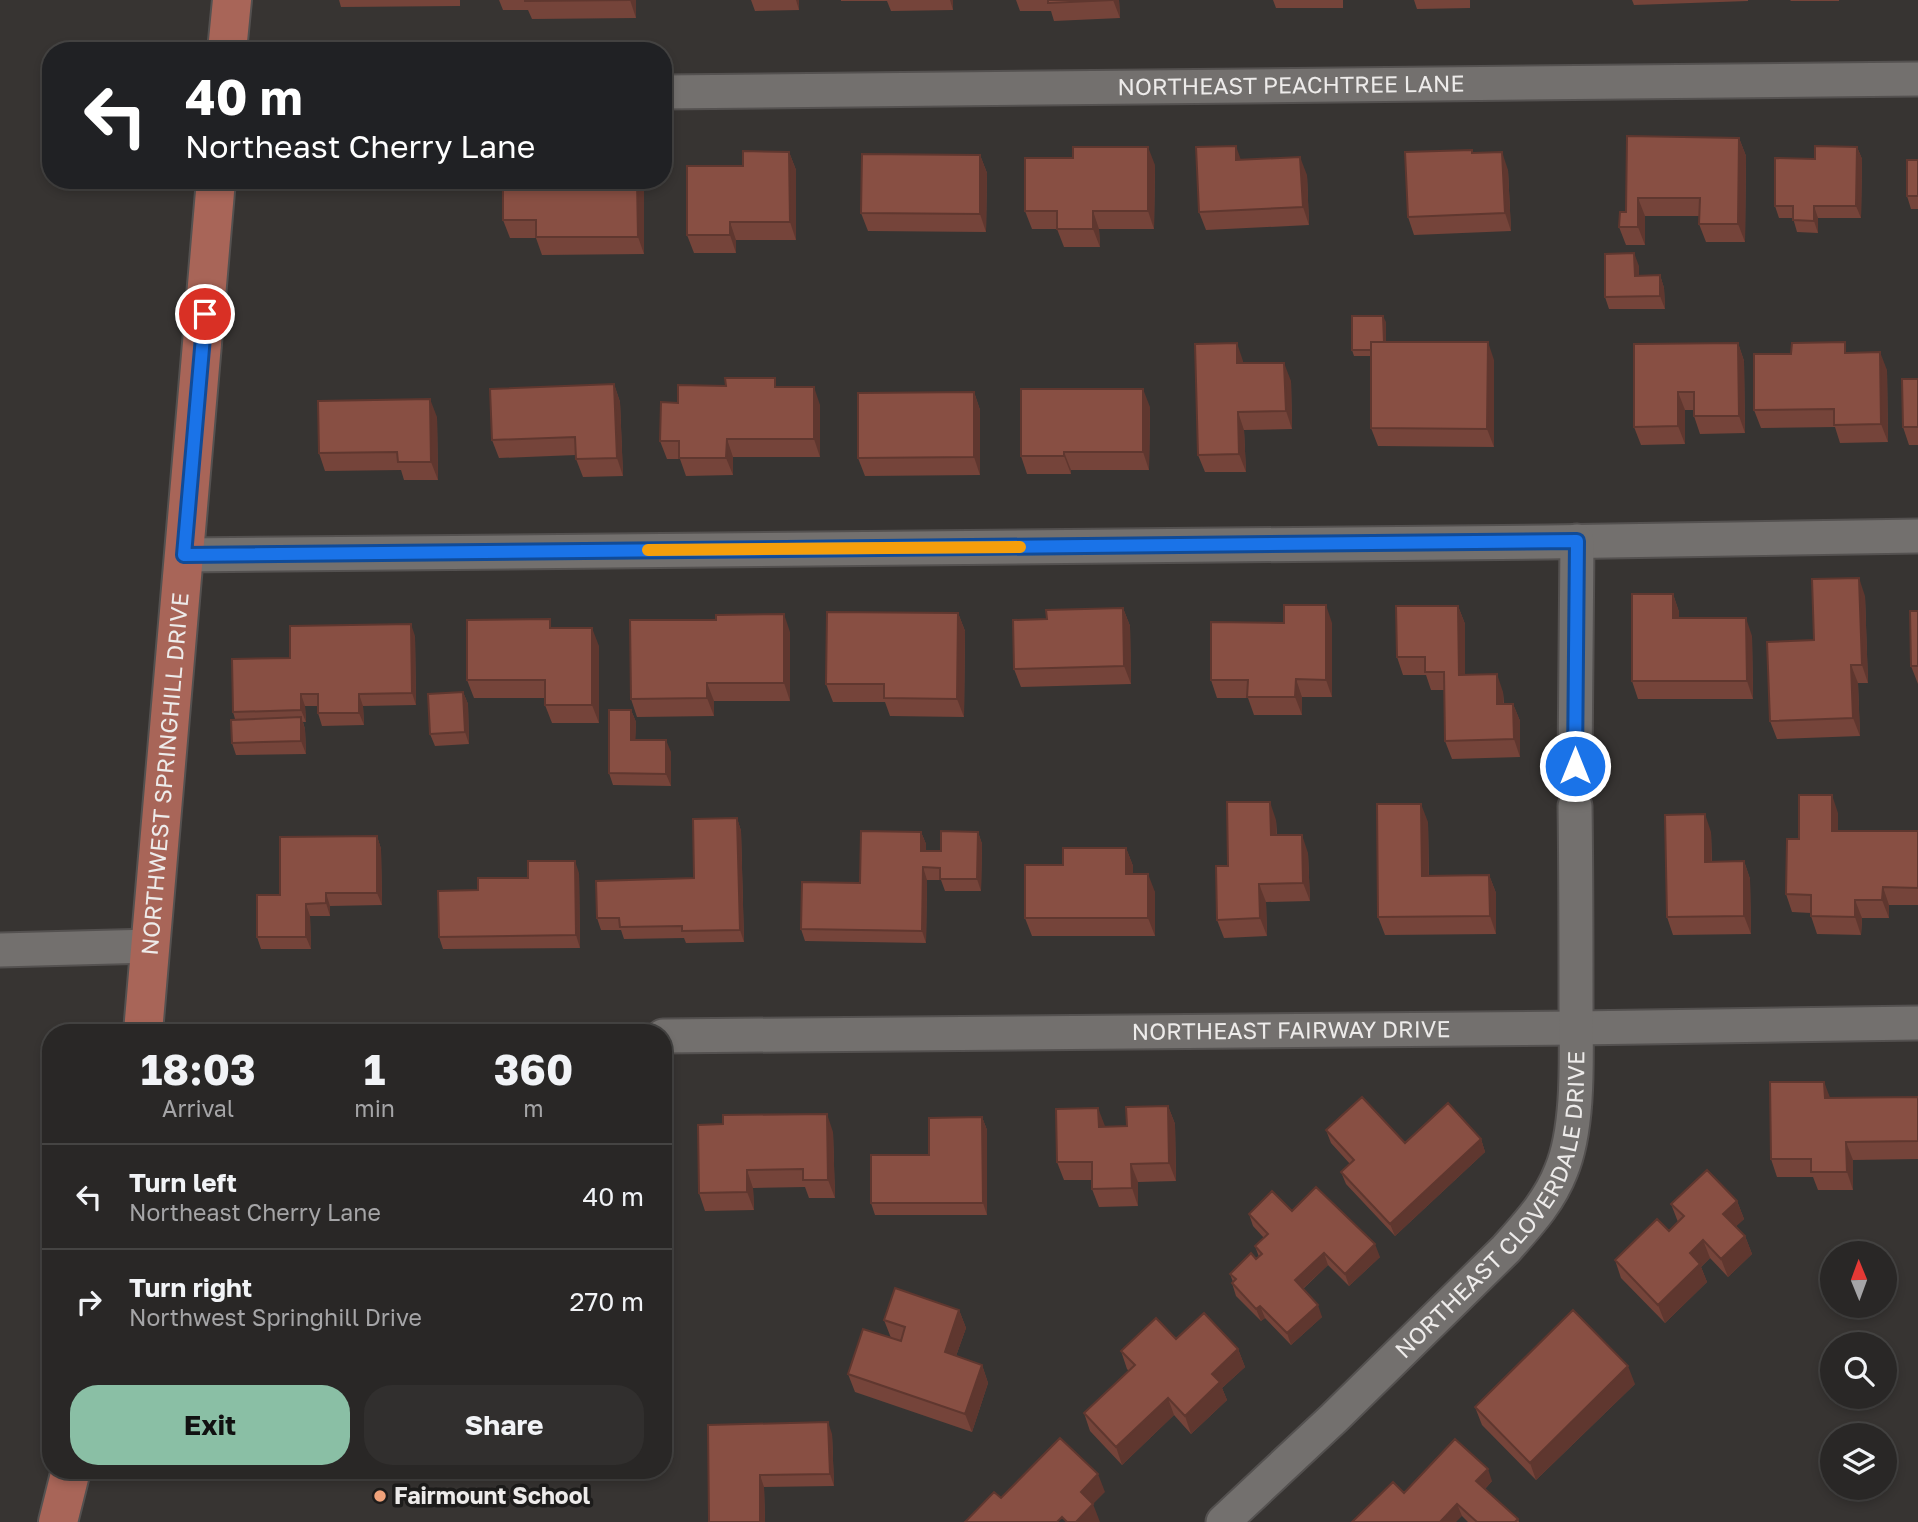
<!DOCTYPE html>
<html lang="en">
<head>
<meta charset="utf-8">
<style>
	body { margin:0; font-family:"Golos Text",sans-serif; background:#312f2e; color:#f1f3f6; height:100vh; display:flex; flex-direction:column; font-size:26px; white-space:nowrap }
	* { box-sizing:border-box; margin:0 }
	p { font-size:23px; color:#a5a5a7 }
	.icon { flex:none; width:38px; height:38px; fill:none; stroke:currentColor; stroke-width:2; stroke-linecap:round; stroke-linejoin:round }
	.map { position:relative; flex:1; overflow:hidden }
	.details { position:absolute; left:42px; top:1024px; width:630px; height:455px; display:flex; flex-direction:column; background:#292726; border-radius:28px; box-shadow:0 4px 10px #0003,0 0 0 2px #454443 }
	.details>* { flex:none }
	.banner { position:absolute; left:42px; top:42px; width:630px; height:147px; border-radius:28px; box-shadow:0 4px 10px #0003,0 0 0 2px #454443; background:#202124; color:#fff; overflow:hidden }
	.needle { width:46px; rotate:359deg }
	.tools { position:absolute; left:1820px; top:1241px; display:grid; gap:14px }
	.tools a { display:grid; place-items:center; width:77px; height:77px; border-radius:50%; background:#292726; box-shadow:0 4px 10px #0003,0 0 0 2px #454443; font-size:35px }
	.pin { position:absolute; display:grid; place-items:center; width:60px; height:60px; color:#fff; margin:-30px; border:4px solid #fff; border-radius:50%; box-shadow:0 2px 7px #0007 }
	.me { position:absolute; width:77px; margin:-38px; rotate:0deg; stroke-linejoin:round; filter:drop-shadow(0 0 5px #0008) }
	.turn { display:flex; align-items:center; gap:24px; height:147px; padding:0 28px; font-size:32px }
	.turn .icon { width:91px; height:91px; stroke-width:2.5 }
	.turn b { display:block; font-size:49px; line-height:60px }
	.eta { display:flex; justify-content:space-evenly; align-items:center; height:119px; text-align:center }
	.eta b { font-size:42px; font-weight:700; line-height:49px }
	.cta { display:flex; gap:14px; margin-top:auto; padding:14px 28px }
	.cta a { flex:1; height:80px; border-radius:28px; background:#8abfa5; color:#111; font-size:28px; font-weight:700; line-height:80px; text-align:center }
	.cta a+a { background:#312f2e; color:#f1f3f6 }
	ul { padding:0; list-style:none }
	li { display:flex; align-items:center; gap:21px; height:105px; padding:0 28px; border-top:2px solid #454443 }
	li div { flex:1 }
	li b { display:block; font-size:26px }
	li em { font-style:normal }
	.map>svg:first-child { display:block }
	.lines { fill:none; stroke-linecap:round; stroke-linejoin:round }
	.street-casing { stroke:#545150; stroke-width:37 }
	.primary-casing { stroke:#545150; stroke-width:42 }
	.street { stroke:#73706e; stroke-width:33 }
	.primary { stroke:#a86558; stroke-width:38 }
	.wall { fill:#75443a }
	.shaded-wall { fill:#5f372f }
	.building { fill:#884f43; stroke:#5f372f; stroke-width:2 }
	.route-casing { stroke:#114b97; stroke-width:18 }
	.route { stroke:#1a73e8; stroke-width:12 }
	.slow { stroke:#f59e0b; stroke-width:12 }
	.poi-dot { fill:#f0a27a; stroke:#1d1c1b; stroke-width:2.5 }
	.labels { text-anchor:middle; stroke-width:7; stroke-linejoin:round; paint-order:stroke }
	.street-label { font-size:23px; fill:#edebea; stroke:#1d1c1b }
	.poi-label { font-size:23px; font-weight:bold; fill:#edebea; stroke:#1d1c1b; text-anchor:start }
</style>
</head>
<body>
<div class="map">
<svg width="1918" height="1522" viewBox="0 0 1918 1522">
	<rect width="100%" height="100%" fill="#373432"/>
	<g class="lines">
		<g class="street-casing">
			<g id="street">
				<path id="s1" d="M663 92 1918 79"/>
				<path d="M184 555 1547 542 1918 536"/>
				<path d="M1575 766 1577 541"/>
				<path d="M0 950 152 946"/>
				<path id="s2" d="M663 1036 1576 1028 1918 1023"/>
				<path id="s3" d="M1223 1522 1334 1418 1506 1249C1528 1224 1549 1202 1561 1171 1580 1126 1576 1052 1576 1003 1576 937 1576 872 1575 806"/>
			</g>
		</g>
		<g class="primary-casing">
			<g id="primary">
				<path d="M227 51 232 0"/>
				<path id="s4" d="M143 1032 216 180"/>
				<path d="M58 1522 71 1470"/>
			</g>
		</g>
		<use href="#street" class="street"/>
		<use href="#primary" class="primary"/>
	</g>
	<path class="wall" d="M339 0H460V6L341 7Z
		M499 0H636V18L532 19 528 10H503Z
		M751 0H799V10L755 11Z
		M841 0H953V10L891 11 887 1H841Z
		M1016 0H1119L1120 18 1054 21 1051 11H1020Z
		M1273 0H1343V8H1276Z
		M1414 0H1470V8L1417 9Z
		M1632 0H1748V1L1634 5Z
		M1790 0H1839V1H1791Z
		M1627 136 1739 138 1746 156 1745 242H1706L1699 224V216H1645V245H1626L1619 227 1626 212Z
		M1857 147 1862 159 1861 218H1818V233L1797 232 1793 218H1779L1775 206 1815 159Z
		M1472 150 1473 153 1508 170 1511 231 1414 235 1408 217Z
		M789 152 796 170V240H736V253H694L687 235 743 166Z
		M980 155 987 173 986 232 868 231 861 213Z
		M1241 160 1307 175 1309 225 1206 230 1199 212Z
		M1918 160V209H1911L1907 196Z
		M1155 165 1154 229H1099L1100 247H1064L1057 229H1032L1025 211Z
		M644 180V254L542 255 536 238H510L503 220Z
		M1639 266V276L1660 275 1664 288 1665 309H1609L1605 297Z
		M1386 322V342L1494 360V447L1378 446 1371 428V356H1354L1352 350Z
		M1738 343 1744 361 1745 433 1700 434 1694 416V410H1685V444L1641 445 1634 427Z
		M1848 353 1887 370 1888 442 1840 443 1835 427 1761 428 1754 410 1791 354Z
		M1243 361V363L1291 381 1292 429 1244 430 1246 472H1205L1198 455Z
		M1918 379V445H1909L1903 427Z
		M614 384 620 402 623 476 583 477 576 459V455L499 458 492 440Z
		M778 387 820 405V457H733V475L686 476 680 459H667L660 441 678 403Z
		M974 392 980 410V475L865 476 858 458Z
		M1150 407 1149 470H1071V474H1027L1021 456Z
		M437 417 438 480H404L401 470 325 471 319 453Z
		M1673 594 1679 612V618L1752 636 1753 699H1638L1632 681Z
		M1865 596 1868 683H1858L1860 736 1777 739 1770 721 1814 640Z
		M1458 606 1465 624V675L1503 692 1504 704H1513L1520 721V757L1452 759 1445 741 1444 690H1431L1426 675H1403L1397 657Z
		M1123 608 1130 626 1131 684 1021 687 1014 669 1047 619Z
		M1918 611V684L1911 666Z
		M958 613 965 631 964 717 890 716 885 702H833L826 684Z
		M716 620 790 632V701H714V716L637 717 631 699Z
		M1332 623V697H1302V715H1254L1248 698H1217L1211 680Z
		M553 628 599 646V723H552L545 705V698H474L467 680Z
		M415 636 416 705 363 706 364 725 322 726 318 713V706H305L306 722H303L305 729 306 754 236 755 232 743 235 719 233 712 290 658Z
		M463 692 468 704 469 744 435 746 430 734Z
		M631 710 636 722 635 740 671 752V786L613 785 609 773Z
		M1838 813V831H1918V905H1889V918H1862L1861 935 1817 934 1811 916V913L1792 912 1786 894 1799 839Z
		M737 818 741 831 744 942 686 943 684 938 624 939 621 930H601L597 918 694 878Z
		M1276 820 1277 835 1308 853 1310 901 1266 902 1267 936 1224 938 1217 920 1228 866Z
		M1428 822 1429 876 1489 875 1496 893V934L1385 935 1378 917Z
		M921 832 926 844V851H941L978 832 982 844 981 891H945L941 880H927L926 943 805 941 801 929 860 883Z
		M1711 832 1712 862 1744 861 1750 879 1751 934 1673 935 1667 917Z
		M377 836 381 849 382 905 330 906V916H310L311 949H261L257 937 280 895Z
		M1126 848 1133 866V874L1155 892V936H1032L1025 918Z
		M579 873 580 948 443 949 439 937 478 890 528 878Z
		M1918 1097V1159L1853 1160V1190H1818L1813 1177H1777L1771 1159 1830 1098Z
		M1168 1106 1175 1124 1176 1181 1138 1182V1206L1099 1207 1092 1189V1180H1064L1057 1162 1105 1127 1127 1126Z
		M982 1117 987 1130V1215H875L871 1203 929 1155Z
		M698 1125 833 1132 835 1198H809L805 1187 753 1188 754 1210 705 1211 699 1193Z
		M1326 1130 1405 1143 1481 1139 1485 1152 1395 1236 1346 1184 1341 1172 1350 1164 1331 1143Z
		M1737 1201 1744 1219 1736 1226 1745 1236 1752 1254 1728 1277 1710 1258 1701 1267 1707 1282 1665 1323 1621 1278 1615 1260 1669 1231 1678 1222 1671 1204Z
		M1292 1211 1380 1257 1349 1286 1328 1265 1303 1289 1322 1317 1291 1345 1265 1318 1261 1321 1236 1296 1232 1283 1233 1282 1230 1274 1259 1257 1255 1246 1264 1238 1253 1226 1249 1214Z
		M959 1310 966 1328 956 1356 982 1365 988 1383 972 1432 855 1392 848 1374 891 1338 884 1320Z
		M1176 1339 1238 1349 1245 1367 1222 1388 1227 1400 1191 1434 1174 1415 1122 1465 1090 1431 1084 1413 1129 1371 1127 1369 1121 1351Z
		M1635 1384 1536 1480 1482 1425 1475 1407Z
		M708 1425 832 1434 834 1486 764 1487 765 1522H709Z
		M1492 1481 1485 1489 1518 1519 1519 1522H1468L1462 1516 1404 1493Z"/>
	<path class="shaded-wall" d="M630 0H636V18Z
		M796 0H799V10Z
		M950 0H953V10Z
		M1113 0H1119L1120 18Z
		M1739 138 1746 156 1745 242 1738 224Z
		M1236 146 1242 163 1236 160Z
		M1148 147 1155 165 1154 229 1148 211Z
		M1857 147 1862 159 1861 218 1856 206Z
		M789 152 796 170V240L790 222Z
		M1502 152 1508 170 1511 231 1505 213Z
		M980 155 987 173 986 232 980 214Z
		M1300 157 1307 175 1309 225 1303 207Z
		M637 180H644V254L638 237Z
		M1638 198 1645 216V245L1638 227Z
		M1814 206 1818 218V233L1814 221Z
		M1093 211 1099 229 1100 247 1093 229Z
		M730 222 736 240V253L730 235Z
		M1634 253 1639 266V288L1635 276Z
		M1660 275 1664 288 1665 309 1660 296Z
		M1383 316 1386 322V356L1384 350Z
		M1488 342 1494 360V447L1487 429Z
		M1237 343 1243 361 1244 381 1237 363Z
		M1738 343 1744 361 1745 433 1739 416Z
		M1880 352 1887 370 1888 442 1881 424Z
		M1284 363 1291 381 1292 429 1286 411Z
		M614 384 620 402 623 476 617 458Z
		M814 387 820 405V457L814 439Z
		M1143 389 1150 407 1149 470 1143 452Z
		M974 392 980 410V475L974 457Z
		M1678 392 1685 410V444L1678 426Z
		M430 399 437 417 438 480 431 462Z
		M1238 412 1244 430 1246 472 1239 454Z
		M727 439 733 457V475L726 458Z
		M1064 452 1071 470V474L1064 456Z
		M1859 578 1865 596 1868 683 1862 665Z
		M1673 594 1679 612V636L1673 618Z
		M1326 605 1332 623V697L1326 680Z
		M1458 606 1465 624V693L1459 675Z
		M1123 608 1130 626 1131 684 1124 666Z
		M958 613 965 631 964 717 957 699Z
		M784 614 790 632V701L784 683Z
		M1746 618 1752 636 1753 699 1747 681Z
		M411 624 415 636 416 705 412 693Z
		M592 628 599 646V723L592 705Z
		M1851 665 1858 683 1860 736 1853 718Z
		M1497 674 1503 692 1504 722 1497 704Z
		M1296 679 1302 697V715L1295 697Z
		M707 683 714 701V716L707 698Z
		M463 692 468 704 469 744 465 732Z
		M301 694 305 706 306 722 301 710Z
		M359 694 363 706 364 725 359 713Z
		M1513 704 1520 721V757L1514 739Z
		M631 710 636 722 635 753 631 740Z
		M301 717 305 729 306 754 301 741Z
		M666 740 671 752V786L666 774Z
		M1832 795 1838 813V849L1832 831Z
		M1270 802 1276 820 1277 853 1271 835Z
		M1421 804 1428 822 1429 894 1422 876Z
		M1705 814 1711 832 1712 880 1705 862Z
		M737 818 741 831 744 942 740 930Z
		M921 832 926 844V863L921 851Z
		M978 832 982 844 981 891 977 879Z
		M1302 835 1308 853 1310 901 1303 883Z
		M377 836 381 849 382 905 377 893Z
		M1126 848 1133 866V892L1126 874Z
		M575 861 579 873 580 948 576 935Z
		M1744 861 1750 879 1751 934 1744 916Z
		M923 867 927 880 926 943 922 931Z
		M1148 874 1155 892V936L1148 918Z
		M1489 875 1496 893V934L1490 916Z
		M1259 884 1266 902 1267 936 1260 918Z
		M1883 887 1889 905V918L1882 900Z
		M326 893 330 906V916L326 903Z
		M1855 900 1862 918 1861 935 1855 917Z
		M306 904 310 916 311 949 306 937Z
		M1824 1082 1831 1100 1825 1098Z
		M1168 1106 1175 1124 1176 1181 1169 1163Z
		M1098 1108 1105 1126 1099 1127Z
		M827 1114 833 1132 835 1198 828 1180Z
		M982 1117 987 1130V1215L983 1203Z
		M1481 1139 1485 1152 1395 1236 1390 1224Z
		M1846 1142 1853 1160V1190L1847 1172Z
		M1131 1164 1138 1182V1206L1132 1188Z
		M747 1170 753 1188 754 1210 747 1192Z
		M1737 1201 1744 1219 1730 1232 1723 1214Z
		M1745 1236 1752 1254 1728 1277 1721 1259Z
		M1703 1240 1710 1258 1701 1267 1707 1282 1665 1323 1658 1305 1690 1253Z
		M1375 1244 1380 1257 1349 1286 1345 1274Z
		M1324 1253 1328 1265 1299 1292 1295 1280Z
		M1318 1305 1322 1317 1291 1345 1287 1333Z
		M1260 1306 1265 1318 1261 1321 1256 1309Z
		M959 1310 966 1328 951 1370 945 1352Z
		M1238 1349 1245 1367 1222 1388 1227 1400 1191 1434 1185 1416 1212 1374Z
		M982 1365 988 1383 972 1432 965 1414Z
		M1628 1366 1635 1384 1536 1480 1530 1463Z
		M1168 1398 1174 1415 1122 1465 1116 1447Z
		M828 1422 832 1434 834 1486 830 1474Z
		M1488 1469 1492 1481 1481 1493 1476 1481Z
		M1098 1474 1105 1492 1087 1510 1081 1492Z
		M760 1475 764 1487 765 1522H760Z
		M1093 1504 1100 1522H1076Z
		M1457 1504 1462 1516 1456 1522H1440Z"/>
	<path class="building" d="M525 0H630L525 1Z
		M1048 0H1113L1048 3Z
		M1627 136 1739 138 1738 224H1699L1700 198H1638V227H1619L1620 212H1626Z
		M1236 146V160L1300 157 1303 207 1199 212 1196 147Z
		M1815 146 1857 147 1856 206H1814V221L1793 220V206H1775V158L1815 159Z
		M1073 147H1148V211H1093V229H1057V211H1025V158H1073Z
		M1472 150V153L1502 152 1505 213 1408 217 1405 152Z
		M743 151 789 152 790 222H730V235H687V166H743Z
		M862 154 980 155V214L861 213Z
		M1907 160H1918V196H1907Z
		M503 180H637L638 237H536V220H503Z
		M1634 253 1635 276 1660 275V296L1605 297V254Z
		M1352 316H1383L1384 342H1371V350H1352Z
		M1371 342H1488L1487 429 1371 428Z
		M1845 342V353L1880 352 1881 424 1834 425V409L1754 410V354H1791L1792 343Z
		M1237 343V363H1284L1286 411 1238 412 1239 454 1198 455 1195 344Z
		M1738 343 1739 416H1694V392H1678V426L1634 427V344Z
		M725 378H775V387H814V439H727L726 458H679V441H660L661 402 678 403V385L726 386Z
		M1902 379H1918V427H1903Z
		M614 384 617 458 576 459 575 437 492 440 490 389Z
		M1021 389H1143V452H1064V456H1021Z
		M974 392V457L858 458V393Z
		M430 399 431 462H398L397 452 319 453 318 401Z
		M1859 578 1862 665H1851L1853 718 1770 721 1767 642 1814 640 1812 579Z
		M1632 594H1673V618H1746L1747 681H1632Z
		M1284 605H1326V680L1296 679 1295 697H1247L1248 680H1211V622L1284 623Z
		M1396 606H1458L1459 675 1497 674V704H1513L1514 739 1445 741 1444 672H1425V657H1397Z
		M1123 608 1124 666 1014 669 1013 620 1047 619 1046 610Z
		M1910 611H1918V666H1911Z
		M827 612 958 613 957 699 884 698V684H826Z
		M784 614V683H707V698L631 699 630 620H716V615Z
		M550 619V628H592V705H545V680H467V620Z
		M411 624 412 693 359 694V713H318V694H301V710L233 712 232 659 290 658V626Z
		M463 692 465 732 430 734 428 694Z
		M609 710H631V740H666V774L609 773Z
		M301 717V741L232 743 231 720Z
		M1799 795H1832V831H1918V888L1883 887 1882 900H1855V917L1811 916V895L1786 894 1787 839H1799Z
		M1227 802H1270L1271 835H1302L1303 883 1259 884 1260 918 1217 920 1216 866H1228Z
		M1377 804H1421L1422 876 1489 875 1490 916 1378 917Z
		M1705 814V862L1744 861V916L1667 917 1665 815Z
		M737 818 740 930 682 931V926L620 927 619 918H597L596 881 694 878 693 819Z
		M861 831 921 832V851H941V831L978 832 977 879H940V868L923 867 922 931 801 929 802 882 860 883Z
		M377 836V893H326V903L306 904V937H257V895H280V837Z
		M1063 848H1126V874H1148V918H1025V865H1063Z
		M528 861H575L576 935 439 937 438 891 478 890V878H528Z
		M1770 1082H1824L1825 1098 1918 1097V1141L1846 1142 1847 1172H1811V1159H1771Z
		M1362 1097 1405 1143 1448 1103 1481 1139 1390 1224 1341 1172 1354 1160 1326 1130Z
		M1168 1106 1169 1163 1131 1164 1132 1188 1092 1189V1162H1057L1056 1109 1098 1108 1099 1127 1127 1126 1126 1107Z
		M827 1114 828 1180H803V1169L747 1170V1192L699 1193 698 1125 723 1124V1115Z
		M982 1117 983 1203H871V1155H929V1118Z
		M1707 1170 1737 1201 1723 1214 1745 1236 1721 1259 1703 1240 1690 1253 1700 1264 1658 1305 1615 1260 1657 1219 1669 1231 1684 1216 1671 1204Z
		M1316 1187 1375 1244 1345 1274 1324 1253 1295 1280 1318 1305 1287 1333 1260 1306 1256 1309 1232 1283 1236 1279 1230 1274 1251 1253 1256 1259 1262 1254 1255 1246 1268 1234 1249 1214 1272 1191 1292 1211Z
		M895 1288 959 1310 945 1352 982 1365 965 1414 848 1374 863 1329 901 1341 905 1327 884 1320Z
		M1573 1310 1628 1366 1530 1463 1475 1407Z
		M1204 1313 1238 1349 1212 1374 1220 1382 1185 1416 1168 1398 1116 1447 1084 1413 1135 1365 1121 1351 1156 1318 1176 1339Z
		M828 1422 830 1474 760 1475V1522H709L708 1425Z
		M1060 1438 1098 1474 1081 1492 1093 1504 1076 1522H1067L1062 1517 1057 1522H965L994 1492 1001 1498Z
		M1455 1439 1488 1469 1476 1481 1518 1519 1515 1522H1477L1457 1504 1440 1522H1352L1393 1482 1404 1493Z"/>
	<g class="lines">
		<g class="route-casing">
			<path id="route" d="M205 314 184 555 1577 541 1575 766"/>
		</g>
		<use href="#route" class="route"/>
		<path class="slow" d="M648 550 1020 547"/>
	</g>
	<circle class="poi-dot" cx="380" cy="1496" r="7"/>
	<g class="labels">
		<g class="street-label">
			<text dy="8" stroke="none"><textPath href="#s1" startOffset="628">NORTHEAST PEACHTREE LANE</textPath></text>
			<text dy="8" stroke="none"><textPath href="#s4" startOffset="259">NORTHWEST SPRINGHILL DRIVE</textPath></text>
			<text dy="8" stroke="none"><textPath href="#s2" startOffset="628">NORTHEAST FAIRWAY DRIVE</textPath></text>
			<text dy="8" stroke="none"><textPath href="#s3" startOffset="427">NORTHEAST CLOVERDALE DRIVE</textPath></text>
		</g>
		<g class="poi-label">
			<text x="394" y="1504">Fairmount School</text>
		</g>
	</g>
</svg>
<div class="tools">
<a><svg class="needle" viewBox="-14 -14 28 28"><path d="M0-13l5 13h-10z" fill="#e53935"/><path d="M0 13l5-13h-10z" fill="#a5a5a7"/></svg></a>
<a><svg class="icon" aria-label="search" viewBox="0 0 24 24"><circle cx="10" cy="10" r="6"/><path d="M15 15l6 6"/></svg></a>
<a><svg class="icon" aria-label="layers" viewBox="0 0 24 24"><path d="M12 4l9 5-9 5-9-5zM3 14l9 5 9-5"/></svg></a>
</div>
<div class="pin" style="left:205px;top:314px;background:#d93025"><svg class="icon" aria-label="arrive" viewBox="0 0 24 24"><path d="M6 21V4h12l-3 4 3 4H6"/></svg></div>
<svg class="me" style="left:1575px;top:766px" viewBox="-20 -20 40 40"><circle r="17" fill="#1a73e8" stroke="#fff" stroke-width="3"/><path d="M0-11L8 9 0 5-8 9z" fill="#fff"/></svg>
<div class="banner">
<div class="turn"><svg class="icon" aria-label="left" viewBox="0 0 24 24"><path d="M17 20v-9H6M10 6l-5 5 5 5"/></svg><div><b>40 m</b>Northeast Cherry Lane</div></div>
</div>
<section class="details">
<div class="eta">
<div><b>18:03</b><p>Arrival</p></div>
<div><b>1</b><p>min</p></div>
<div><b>360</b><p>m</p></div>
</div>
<ul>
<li><svg class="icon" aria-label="left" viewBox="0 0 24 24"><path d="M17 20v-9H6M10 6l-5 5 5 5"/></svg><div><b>Turn left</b><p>Northeast Cherry Lane</p></div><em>40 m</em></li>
<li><svg class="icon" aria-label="right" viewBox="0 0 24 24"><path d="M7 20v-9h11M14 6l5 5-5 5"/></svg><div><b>Turn right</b><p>Northwest Springhill Drive</p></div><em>270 m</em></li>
</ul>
<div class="cta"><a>Exit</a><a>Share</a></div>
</section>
</div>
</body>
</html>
